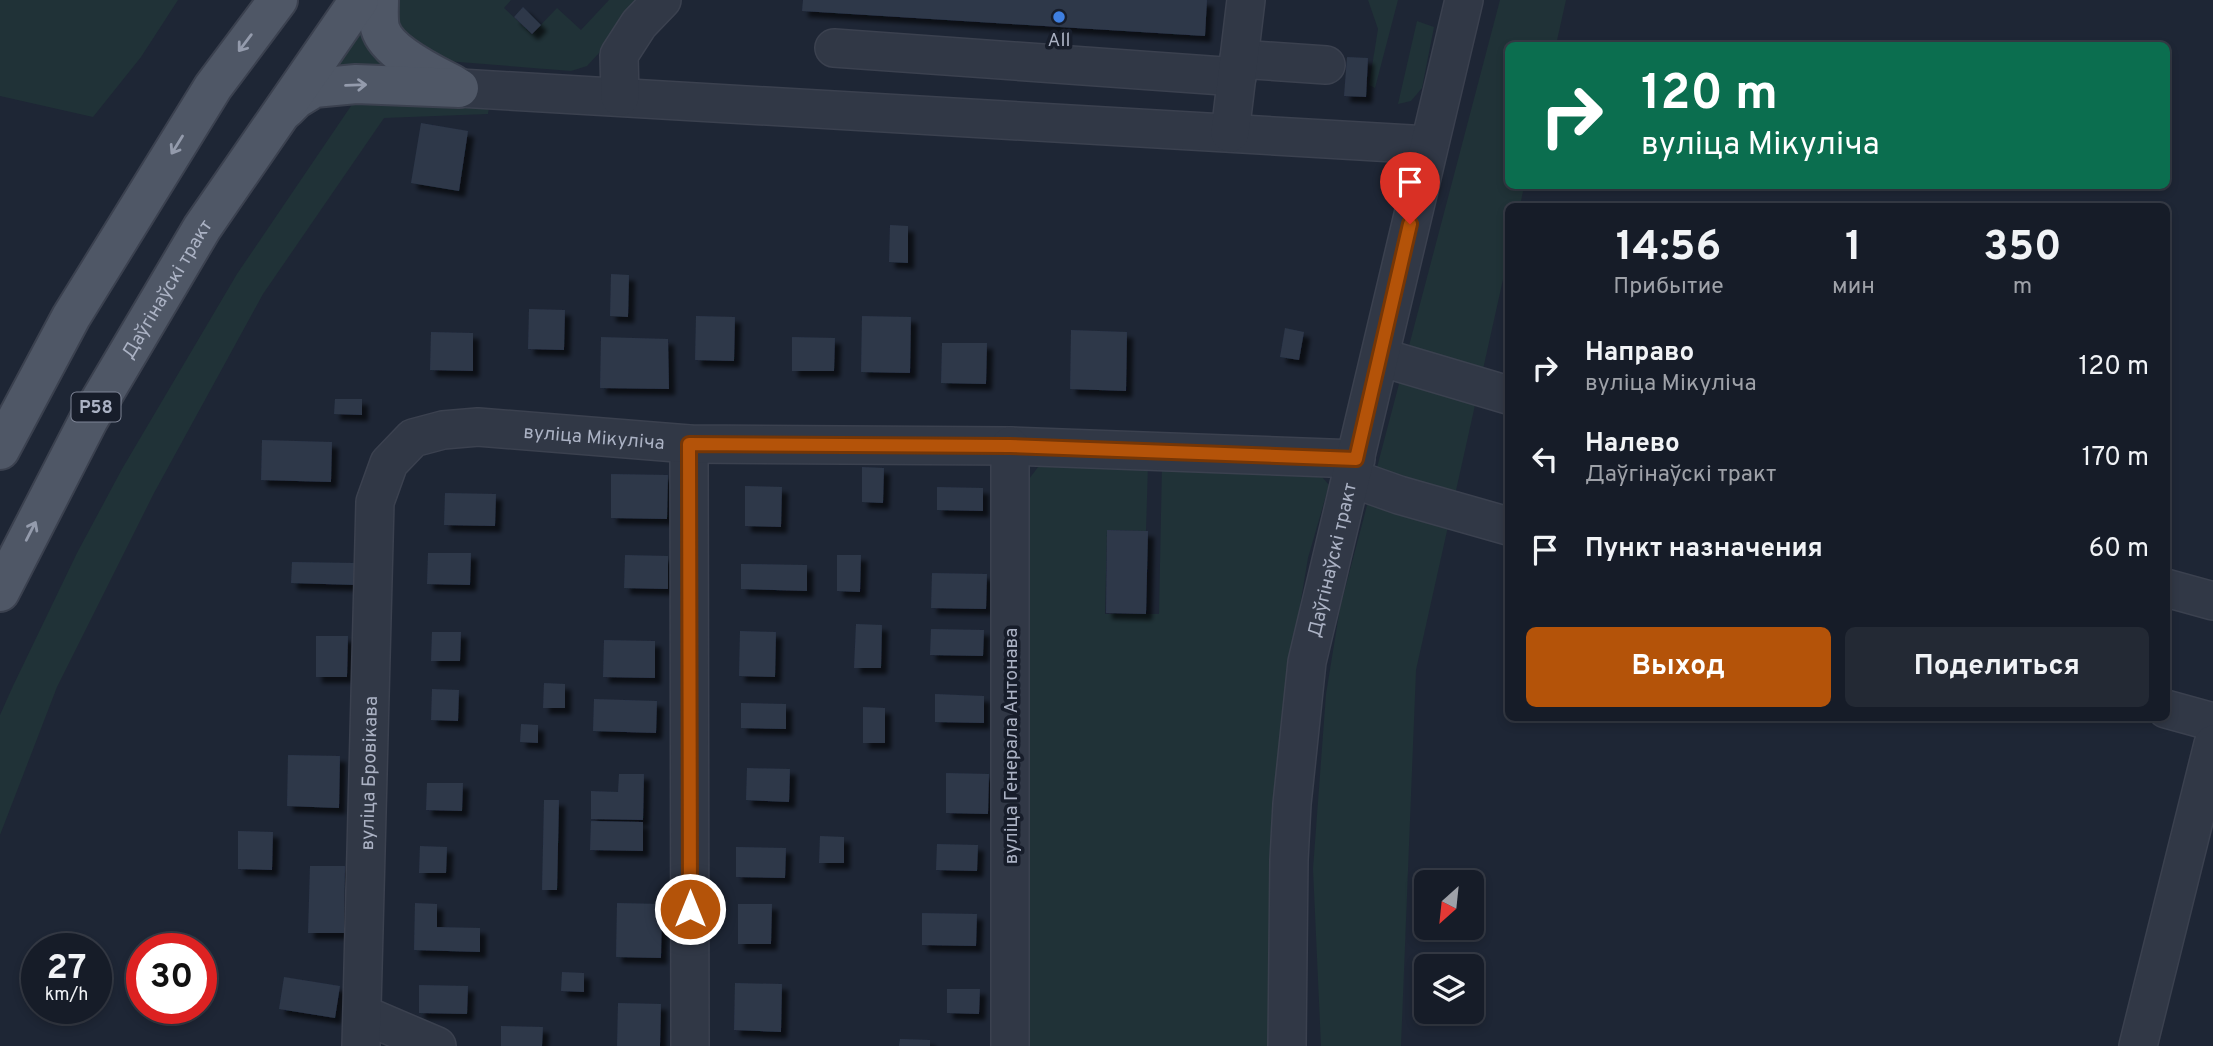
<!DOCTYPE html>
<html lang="ru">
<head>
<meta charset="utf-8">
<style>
	body { margin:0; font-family:Overpass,sans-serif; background:#232934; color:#f1f3f6; height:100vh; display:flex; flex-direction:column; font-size:26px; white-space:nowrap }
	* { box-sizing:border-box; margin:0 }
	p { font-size:23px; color:#9ea1a8 }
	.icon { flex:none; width:38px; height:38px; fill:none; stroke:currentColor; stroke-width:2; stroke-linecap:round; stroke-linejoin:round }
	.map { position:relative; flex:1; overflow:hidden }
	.sheet { position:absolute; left:1505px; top:203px; width:665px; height:518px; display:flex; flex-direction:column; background:#161c28; border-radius:10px; box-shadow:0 4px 10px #0003,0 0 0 2px #353a45 }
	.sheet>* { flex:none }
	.guide { position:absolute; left:1505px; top:42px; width:665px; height:147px; border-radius:10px; box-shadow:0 4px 10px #0003,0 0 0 2px #353a45; background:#0b6e4f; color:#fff; overflow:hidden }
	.needle { width:46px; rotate:207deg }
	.fabs { position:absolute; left:1414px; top:870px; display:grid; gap:14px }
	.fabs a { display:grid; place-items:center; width:70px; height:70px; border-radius:10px; background:#161c28; box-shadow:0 4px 10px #0003,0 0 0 2px #353a45; font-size:35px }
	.speed { position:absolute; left:21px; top:933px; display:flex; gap:14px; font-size:35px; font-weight:700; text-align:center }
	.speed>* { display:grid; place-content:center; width:91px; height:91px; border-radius:50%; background:#161c28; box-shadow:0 4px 10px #0003,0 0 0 2px #353a45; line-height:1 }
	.speed small { font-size:18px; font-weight:400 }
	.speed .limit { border:10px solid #d22; background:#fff; color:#111 }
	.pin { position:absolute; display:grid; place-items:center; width:60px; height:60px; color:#fff; margin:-72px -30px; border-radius:50% 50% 50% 0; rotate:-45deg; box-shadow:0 0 7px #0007 }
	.pin .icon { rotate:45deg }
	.me { position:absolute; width:77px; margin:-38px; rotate:0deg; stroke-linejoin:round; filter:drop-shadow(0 0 5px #0008) }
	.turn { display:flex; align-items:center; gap:24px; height:147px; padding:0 21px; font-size:32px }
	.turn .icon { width:91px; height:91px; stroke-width:2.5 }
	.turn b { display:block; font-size:49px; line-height:60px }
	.eta { display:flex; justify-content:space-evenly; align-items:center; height:119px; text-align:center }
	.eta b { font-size:42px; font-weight:700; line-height:49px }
	.action { display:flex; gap:14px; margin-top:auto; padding:14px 21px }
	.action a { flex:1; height:80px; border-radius:10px; background:#b45309; color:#fff; font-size:28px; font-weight:700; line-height:80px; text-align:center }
	.action a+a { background:#232934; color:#f1f3f6 }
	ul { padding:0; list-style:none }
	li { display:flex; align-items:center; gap:21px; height:91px; padding:0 21px }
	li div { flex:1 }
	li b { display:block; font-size:26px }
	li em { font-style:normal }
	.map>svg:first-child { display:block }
	.green { fill:#203237 }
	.building { fill:#2d374a; filter:url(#shadow) }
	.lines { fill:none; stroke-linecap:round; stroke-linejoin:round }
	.minor-casing { stroke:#3b414f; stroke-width:40 }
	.major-casing { stroke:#3b414f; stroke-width:42 }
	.minor { stroke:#313846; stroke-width:37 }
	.major { stroke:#4f5766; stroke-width:38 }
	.oneway { stroke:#949bac }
	.route-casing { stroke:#753606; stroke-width:18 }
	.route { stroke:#b45309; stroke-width:12 }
	.shop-dot { fill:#3f7fe0; stroke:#171d2a; stroke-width:2.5 }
	.labels { text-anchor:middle; stroke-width:7; stroke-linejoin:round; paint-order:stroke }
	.shield { fill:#171d2a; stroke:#7f8596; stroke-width:2 }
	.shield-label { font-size:18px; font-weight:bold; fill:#abb2c4 }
	.poi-label { font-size:19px; fill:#abb2c4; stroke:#171d2a }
	.street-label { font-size:19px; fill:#abb2c4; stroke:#171d2a }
</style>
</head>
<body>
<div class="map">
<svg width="2213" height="1046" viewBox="0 0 2213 1046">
	<defs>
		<filter id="shadow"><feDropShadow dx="6" dy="6" stdDeviation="2" flood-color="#0009"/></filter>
	</defs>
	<rect width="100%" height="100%" fill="#1e2635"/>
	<path class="green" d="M0 0H178L141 57 93 117 0 96Z
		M387 0H511L504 8 532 34 557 8 581 30 609 0H642L645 3 587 66 571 71 421 59 410 55Z
		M1368 0H1398L1375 88 1369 85 1378 29Z
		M1500 0H1566L1556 45 1508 46V186H1524L1520 206H1508V257L1416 670 1401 1046H1321L1313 869 1326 694 1340 608Z
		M366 12 408 71H321Z
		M1417 21 1434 27 1422 88 1411 101 1398 104Z
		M353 103 489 107 488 114 384 118 263 294 154 493 57 687 0 835V715L13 686 77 553 122 469 237 274Z
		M1045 458 1148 465 1146 531 1107 530 1105 614H1159L1162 464 1316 470 1329 485 1308 558 1291 659 1272 812 1270 1046H1022L1019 492Z"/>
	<path class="building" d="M803 0H1207L1205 36 802 11Z
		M523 7 541 25 532 34 514 17Z
		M1347 57 1368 58 1366 97 1344 96Z
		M421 123 468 131 459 191 411 183Z
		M890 225 908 226V263L889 262Z
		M611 274 629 275 628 317 610 316Z
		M529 309 565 310 564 350 528 349Z
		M696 316 735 317 734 361 695 360Z
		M862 316 911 317 910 373 861 372Z
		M1285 328 1304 332 1299 360 1280 357Z
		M1071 330 1127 332 1126 391 1070 389Z
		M431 332 473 333V371L430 370Z
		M601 337 668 339 669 389 600 388Z
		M792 337 835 338 834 371H792Z
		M942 343H987L986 384 941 383Z
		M335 399H362V415L334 414Z
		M262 440 332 442 331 482 261 480Z
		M862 467 884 468 883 503 862 502Z
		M611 474 668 475 667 519 611 518Z
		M745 486 782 487 781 527 745 526Z
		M937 487 983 488V511L937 510Z
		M445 493 496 494 495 526 444 525Z
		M1107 530 1148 531 1146 614 1106 613Z
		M428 553H471L470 585 427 584Z
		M625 555 668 556V589L624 588Z
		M837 555H861L860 592 837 591Z
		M292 562 356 563V585L291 583Z
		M741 564 807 565V591L741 589Z
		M932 573 987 574 986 609 931 608Z
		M856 624 882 625 881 668H854Z
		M931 629 984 630 983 656 930 655Z
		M740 631 776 632 775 677 739 676Z
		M432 632H461L460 661H431Z
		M316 636H348L347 677H316Z
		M604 640 655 641V678L603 677Z
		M544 683 565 684V708H543Z
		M432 689 459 690 458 721 431 720Z
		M935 694 984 696V723L935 722Z
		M594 699 657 701 656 733 593 731Z
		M741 703 786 704V729L741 728Z
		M863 707 885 708V743H863Z
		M521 724 538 725V743L520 742Z
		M288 755 340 756 339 808 287 806Z
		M747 768 790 769 789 802 746 800Z
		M946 773 989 774 988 814 946 813Z
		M619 774H644L643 820 591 819V791L618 792Z
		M427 783H463L462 811 426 810Z
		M544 800H559L557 890H542Z
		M591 821 643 822V851L590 850Z
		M238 831 273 832 272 870 238 869Z
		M820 836 844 837V863H819Z
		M937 844 978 845 977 871 936 870Z
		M420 846 447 847 446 873H419Z
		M736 847 786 848 785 878 736 877Z
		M310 866H345L344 933H308Z
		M415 903 437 904V927L480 928V952L414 950Z
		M617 903 662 904 661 958 616 957Z
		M738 904H772L771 944H738Z
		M922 913 977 914 976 946 922 945Z
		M562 972 584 973V992L561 991Z
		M284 977 340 986 335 1018 279 1009Z
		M735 983 782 984 781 1032 734 1030Z
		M419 985 468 986 467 1014 419 1013Z
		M947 989H980L979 1014 947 1013Z
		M618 1003 661 1004 660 1046H617Z
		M501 1026 543 1027 542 1046H501Z
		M900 1039 930 1040V1046H899Z"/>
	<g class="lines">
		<g class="minor-casing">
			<g id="minor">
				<path d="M834 48 1237 77"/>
				<path d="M1239 59 1326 65"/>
				<path d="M459 88 1428 145"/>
				<path d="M620 97 619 55 639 24 662 0"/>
				<path d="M1230 133 1246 0"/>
				<path d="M1380 357 1508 395"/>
				<path d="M689 444 690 1046"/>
				<path d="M1351 478 1399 495 1508 526"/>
				<path d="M2166 588 2213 601"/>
				<path d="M2166 709 2213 722"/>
				<path d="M362 1014 437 1046"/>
				<path id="s1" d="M361 1046 375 502 389 463 413 438 443 430 478 427 689 444 1010 446 1356 459"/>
				<path d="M1010 1046V446"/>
				<path id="s2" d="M1287 1046 1289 860 1292 804 1307 662 1464 0"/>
				<path d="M2138 1046 2213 744"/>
			</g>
		</g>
		<g class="major-casing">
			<g id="major">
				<path d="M379 0C379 9 378 19 380 28 387 53 433 74 454 85"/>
				<path d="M286 109 296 99 314 88 356 84 459 88"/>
				<path d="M0 450 71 317 213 87 278 0"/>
				<path id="s3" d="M0 592 89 419 202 228 359 0"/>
			</g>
		</g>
		<use href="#minor" class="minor"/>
		<use href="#major" class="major"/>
	</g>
	<defs><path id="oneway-shaft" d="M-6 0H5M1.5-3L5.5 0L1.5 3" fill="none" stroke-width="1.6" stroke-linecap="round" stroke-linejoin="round" transform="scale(1.75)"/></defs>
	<g class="oneway">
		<use href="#oneway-shaft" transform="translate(245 43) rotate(127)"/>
		<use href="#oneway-shaft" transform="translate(356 85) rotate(-2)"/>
		<use href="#oneway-shaft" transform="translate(177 145) rotate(122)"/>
		<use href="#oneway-shaft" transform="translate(31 531) rotate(-63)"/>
	</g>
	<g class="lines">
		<g class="route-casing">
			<path id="route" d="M690 909 689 444 1010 446 1356 459 1410 224"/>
		</g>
		<use href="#route" class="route"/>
	</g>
	<circle class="shop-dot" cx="1059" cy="17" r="7"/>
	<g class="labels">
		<rect class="shield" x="71.5" y="392.5" width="49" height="29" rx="5"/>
		<g class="shield-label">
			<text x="96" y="413">Р58</text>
		</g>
		<g class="poi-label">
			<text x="1059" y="46">All</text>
		</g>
		<g class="street-label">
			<text dy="7" stroke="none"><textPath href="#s3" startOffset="346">Даўгінаўскі тракт</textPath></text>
			<text dy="7" stroke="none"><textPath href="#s1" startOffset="803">вуліца Мікуліча</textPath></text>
			<text dy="7" stroke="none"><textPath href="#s2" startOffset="490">Даўгінаўскі тракт</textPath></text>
			<text transform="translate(1010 746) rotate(-90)" y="7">вуліца Генерала Антонава</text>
			<text dy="7" stroke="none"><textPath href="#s1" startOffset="273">вуліца Бровікава</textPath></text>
		</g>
	</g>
</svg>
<div class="fabs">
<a><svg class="needle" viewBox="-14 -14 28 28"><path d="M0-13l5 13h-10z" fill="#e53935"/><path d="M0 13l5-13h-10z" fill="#9ea1a8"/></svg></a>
<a><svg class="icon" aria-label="layers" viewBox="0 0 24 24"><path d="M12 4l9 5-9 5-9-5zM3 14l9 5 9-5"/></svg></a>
</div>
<div class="speed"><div>27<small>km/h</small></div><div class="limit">30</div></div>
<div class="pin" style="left:1410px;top:224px;background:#d93025"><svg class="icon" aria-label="arrive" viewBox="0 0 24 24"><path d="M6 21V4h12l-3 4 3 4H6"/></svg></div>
<svg class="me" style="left:690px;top:909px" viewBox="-20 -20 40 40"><circle r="17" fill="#b45309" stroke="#fff" stroke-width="3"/><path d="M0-11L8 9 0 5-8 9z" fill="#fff"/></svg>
<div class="guide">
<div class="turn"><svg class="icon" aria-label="right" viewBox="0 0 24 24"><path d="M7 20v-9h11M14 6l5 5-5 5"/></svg><div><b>120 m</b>вуліца Мікуліча</div></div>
</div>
<section class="sheet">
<div class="eta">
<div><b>14:56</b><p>Прибытие</p></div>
<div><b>1</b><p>мин</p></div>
<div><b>350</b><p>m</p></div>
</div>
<ul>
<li><svg class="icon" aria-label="right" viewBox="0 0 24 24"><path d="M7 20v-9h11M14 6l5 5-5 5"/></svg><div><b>Направо</b><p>вуліца Мікуліча</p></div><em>120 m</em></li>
<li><svg class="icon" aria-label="left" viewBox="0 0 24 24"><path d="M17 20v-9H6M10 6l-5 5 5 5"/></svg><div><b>Налево</b><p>Даўгінаўскі тракт</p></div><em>170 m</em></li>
<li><svg class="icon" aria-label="arrive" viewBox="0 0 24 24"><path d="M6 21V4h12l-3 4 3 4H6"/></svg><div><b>Пункт назначения</b></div><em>60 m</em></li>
</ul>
<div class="action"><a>Выход</a><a>Поделиться</a></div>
</section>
</div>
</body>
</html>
